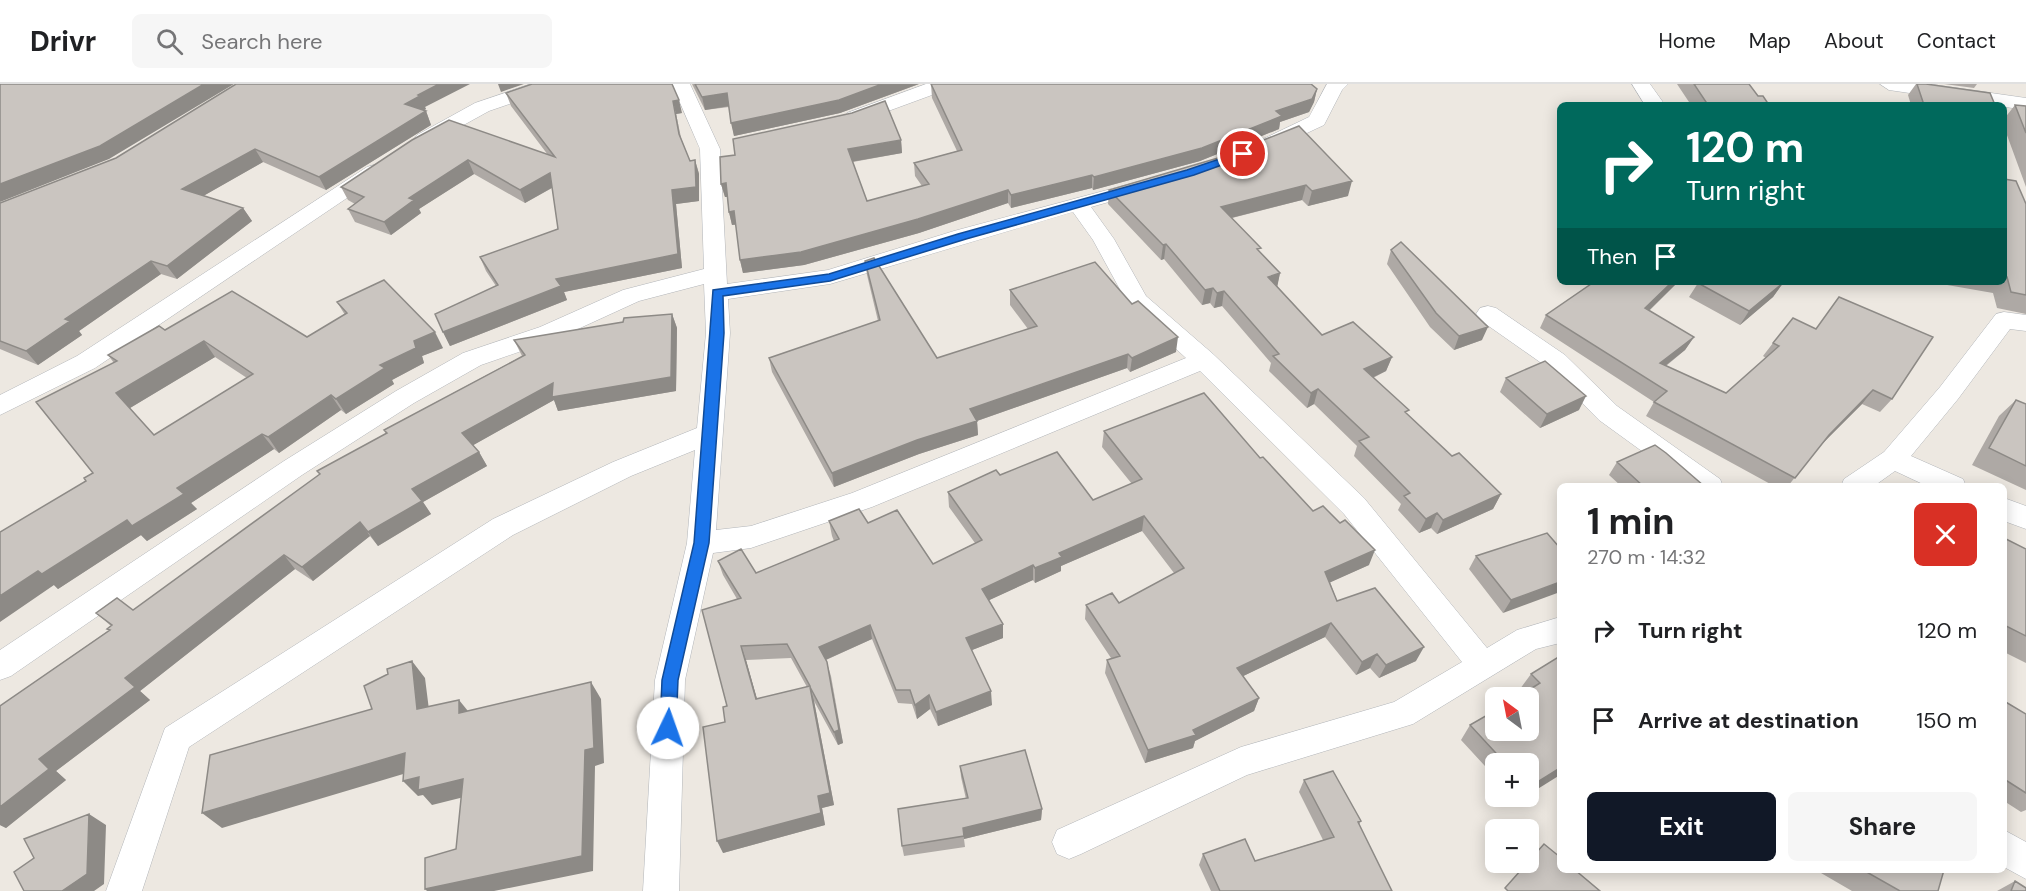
<!DOCTYPE html>
<html lang="en">
<head>
<meta charset="utf-8">
<style>
	body { margin:0; font-family:"DM Sans",sans-serif; background:#f6f6f6; color:#202124; height:100vh; display:flex; flex-direction:column; font-size:22px; white-space:nowrap }
	* { box-sizing:border-box; margin:0 }
	p { font-size:20px; color:#757577 }
	.icon { flex:none; width:33px; height:33px; fill:none; stroke:currentColor; stroke-width:2; stroke-linecap:round; stroke-linejoin:round }
	.map { position:relative; flex:1; overflow:hidden }
	.sheet { position:absolute; left:1557px; top:399px; width:450px; height:390px; display:flex; flex-direction:column; background:#fff; border-radius:9px; box-shadow:0 3px 15px #0003 }
	.sheet>* { flex:none }
	.top-card { position:absolute; left:1557px; top:18px; width:450px; height:183px; border-radius:9px; box-shadow:0 3px 15px #0003; background:#00695c; color:#fff; overflow:hidden }
	.needle { width:39px; rotate:328deg }
	.fabs { position:absolute; left:1485px; top:603px; display:grid; gap:12px }
	.fabs a { display:grid; place-items:center; width:54px; height:54px; border-radius:9px; background:#fff; box-shadow:0 3px 15px #0003; font-size:30px }
	.pin { position:absolute; display:grid; place-items:center; width:51px; height:51px; color:#fff; margin:-26px; border:3px solid #fff; border-radius:50%; box-shadow:0 2px 6px #0007 }
	.me { position:absolute; width:66px; margin:-33px; rotate:3deg; stroke-linejoin:round; filter:drop-shadow(0 0 4px #0008) }
	.turn { display:flex; align-items:center; gap:21px; height:126px; padding:0 30px; font-size:27px }
	.turn .icon { width:78px; height:78px; stroke-width:2.5 }
	.turn b { display:block; font-size:42px; line-height:51px }
	.then { display:flex; align-items:center; height:57px; padding:0 30px; background:#0003; gap:12px; font-size:22px }
	.round { display:grid; place-items:center; flex:none; width:63px; height:63px; border-radius:9px; background:#f6f6f6 }
	.head { display:flex; align-items:center; justify-content:space-between; height:102px; padding:0 30px }
	h1 { font-size:36px; font-weight:700; line-height:45px }
	.action { display:flex; gap:12px; margin-top:auto; padding:12px 30px }
	.action a { flex:1; height:69px; border-radius:9px; background:#111827; color:#fff; font-size:24px; font-weight:700; line-height:69px; text-align:center }
	.action a+a { background:#f6f6f6; color:#202124 }
	ul { padding:0; list-style:none }
	li { display:flex; align-items:center; gap:18px; height:90px; padding:0 30px }
	li div { flex:1 }
	li b { display:block; font-size:22px }
	li em { font-style:normal }
	header { display:flex; align-items:center; gap:36px; box-sizing:border-box; height:84px; padding:0 30px; background:#fff; border-bottom:2px solid #e0e0e0 }
	header strong { font-size:28px }
	nav { display:flex; gap:33px; margin-inline-start:auto; font-size:21px }
	.search { width:420px; height:54px; background:#f6f6f6; display:flex; align-items:center; gap:15px; box-sizing:border-box; padding:0 21px; border-radius:9px; color:#757577; font-size:22px }
	.map>svg:first-child { display:block }
	.lines { fill:none; stroke-linecap:round; stroke-linejoin:round }
	.minor-casing { stroke:#b2b5b9; stroke-width:1 }
	.minor { fill:#fff; fill-rule:evenodd }
	.wall { fill:#aea9a5; fill-rule:evenodd }
	.shaded-wall { fill:#8d8a86 }
	.building { fill:#cac5c0; stroke:#8d8a86; stroke-width:1.5; fill-rule:evenodd }
	.route { fill:#1a73e8; stroke:#114b97; stroke-width:1.5 }
</style>
</head>
<body>
<header>
<strong>Drivr</strong>
<div class="search"><svg class="icon" aria-label="search" viewBox="0 0 24 24"><circle cx="10" cy="10" r="6"/><path d="M15 15l6 6"/></svg>Search here</div>
<nav><a>Home</a><a>Map</a><a>About</a><a>Contact</a></nav>
</header>
<div class="map">
<svg width="2026" height="807" viewBox="0 0 2026 807">
	<rect width="100%" height="100%" fill="#ede8e1"/>
	<g class="lines">
		<g class="minor-casing">
			<path id="minor" d="M531 0H558L556 4 489 27 431 59H417L414 55 417 51 475 19Z
				M672 0H690L720 65 727 200 828 186 954 147 1137 98H1151L1154 102 1151 106 1091 123 1114 155 1146 212 1213 270 1364 414 1487 564 1517 546 1560 533V559L1536 565 1413 640 1247 691 1081 770 1069 775 1057 770 1052 758 1057 746 1241 663 1394 618 1462 578 1344 430 1200 287 872 423 751 464 713 469 685 596 679 807H643L655 596 687 459 695 366 631 392 513 451 189 663 142 807H106L165 644 493 435 613 378 697 344 706 249 704 200 639 217 556 255 481 281 414 319 302 391 11 592 0 596V566L284 377 396 307 463 269 540 243 623 206 704 185 700 65ZM1073 128 1093 156 1129 222 1186 274 852 409 751 442 716 446 730 249 728 215 830 200Z
				M926 0H953L951 4 861 37 854 39 844 33 847 29Z
				M1327 0H1348L1342 6 1324 41 1275 64H1261L1258 60 1261 56 1309 33Z
				M1632 0H1650L1665 21H1645Z
				M1880 0H1928L2026 14V26L1889 6Z
				M374 81 381 83 384 87 381 91 95 284 0 331V311L77 272 367 83Z
				M1488 222 1496 224 1565 271 1617 322 1720 395 1723 402H1690L1599 336 1547 283 1480 236 1476 230 1480 224Z
				M2004 228 2026 231V247L2010 245 1958 315 1911 372 1963 395 1966 402H1927L1895 387 1874 402H1841L1844 395 1884 368 1940 303 1996 230Z
				M2004 414 2026 422V445L2004 437Z
				M2004 746 2026 758V795L2004 783Z"/>
		</g>
		<use href="#minor" class="minor"/>
	</g>
	<path class="wall" d="M692 0H919L840 29 734 52 729 23 705 26Z
		M931 0 1317 5 1314 18 1309 28 1280 38 1279 45 1200 77 1093 106 1092 104 1011 124 1008 119 919 149 804 181 743 189 740 176 736 141H732L729 128 727 113H725L721 100 901 56 902 69 853 78 867 117 922 102 915 92 914 79 957 67 932 14Z
		M1677 0H1749L1758 12 1769 21H1691Z
		M1916 0H1926L1995 21H1911L1908 11Z
		M1944 0H1977L1974 4Z
		M506 9 682 29 676 30 681 54 690 77 695 76 699 90V117L676 120 682 184 564 208 567 216 450 262 443 248 496 202 486 187 480 173 558 145 552 104 525 119 474 90 419 125 421 129 391 151 355 138 348 125 355 120 348 116 341 103 412 56 548 71 511 22Z
		M2015 21 2026 22V103L2004 43V35Z
		M425 23 426 25 423 27H426L431 41 326 106 263 78 203 112 243 124 252 137 177 195 161 190 79 247 82 251 38 281 0 265V119Z
		M1218 74 1348 112 1308 122 1302 116 1232 134 1260 168 1280 189 1277 202 1322 251 1392 273 1386 287 1373 294 1407 330 1452 372 1501 410 1493 425 1437 450 1431 444 1419 449 1398 426 1401 420 1354 372 1357 362 1314 320 1307 324 1269 287 1271 279 1222 222 1214 224 1210 219 1202 221 1164 175 1161 176 1108 120 1109 106Z
		M2004 95 2026 120V230L1997 224 1993 209 1930 198H2004Z
		M1391 166 1482 256 1454 266 1430 243 1387 180Z
		M865 177 937 274 1028 245 1010 221V206L1176 268 1130 288 1127 284 977 337 978 351 919 370 834 403 772 288 769 274 878 237 867 191Z
		M1678 198 1649 227 1694 253 1685 266 1666 282 1726 309 1766 274 1763 272 1773 259 1892 315 1880 328 1862 320 1820 362 1788 402H1774L1646 332 1654 318 1540 244 1546 231Z
		M1698 199H1783L1773 213 1740 241 1689 213Z
		M337 218 443 264 422 272 424 279 392 296 394 300 346 330 341 326 279 369 274 365 191 419 197 425 147 457 141 451 58 505 54 501 86 397 93 389 114 279 108 271 165 246 307 253 345 231ZM215 273 247 294 154 351 130 324Z
		M672 230 677 244 676 307 558 327 554 316 473 361 479 368 487 382 423 418 431 430 378 462 370 452 313 497 295 485 140 607 150 616 56 687 66 696 6 744 0 741V622L109 546 111 542 96 529 133 526 386 350 384 346 522 272 514 256Z
		M1506 294 1579 326 1540 344 1500 308Z
		M2016 316 2026 320V406L1972 381 1999 332Z
		M1104 347 1260 374 1313 427 1369 481 1330 498 1337 517 1416 577 1379 594 1370 584 1356 591 1325 553 1243 592 1259 614 1254 627 1195 657 1193 664 1145 679 1105 589 1107 576 1111 574 1085 535 1086 521 1119 519 1174 489 1142 447 1061 482V487L1035 499 1033 496 989 516 1003 554 972 566 992 621 938 642 930 625 917 635 912 620 898 619 872 555 826 576 831 592 843 659 838 661 814 617 834 721 822 724 825 741 723 769 725 638 737 515 723 491 718 477 756 489 834 457 832 452 829 437 868 439 933 480 975 459 949 423 948 408 1000 391 1093 416 1132 400 1102 363ZM791 574 807 603 757 615 746 576Z
		M1617 378 1704 402H1621L1609 391Z
		M2004 454 2026 465V579L2004 568Z
		M1560 464 1503 529 1469 485 1476 472Z
		M1560 572 1528 680H1496V694L1461 656 1470 641 1524 609 1520 605 1531 590Z
		M2004 617 2026 630V726L2021 728 2004 717Z
		M960 682 1042 725 1041 736 964 755 965 763 904 772 902 762 966 715 961 693Z
		M1304 696 1361 737 1359 741 1392 807H1211L1199 781 1203 770 1255 777 1323 756 1299 708Z
		M1512 712H1525L1517 718Z
		M1822 786H1944L1938 807H1852L1821 789Z
		M2015 797 2026 807H1997Z"/>
	<path class="shaded-wall" d="M204 0H234L109 75 0 118V100Z
		M439 0H470L425 23 426 25 411 33 405 20 418 11Z
		M498 0H524L501 8Z
		M882 0H919L840 29 734 52 731 39Z
		M1317 5 1314 18 1309 28 1280 38 1279 45 1200 77 1093 106 1094 93 1276 27Z
		M727 9 730 22 705 26 702 13Z
		M679 16 682 29 676 30 683 63 673 17Z
		M426 27 431 41 326 106 319 93Z
		M901 56 902 69 850 78 848 65Z
		M255 65 263 78 191 119 182 105Z
		M468 76 474 90 419 125 421 129 391 151 384 138 409 114Z
		M695 76 699 90V117L676 120 682 184 564 208 567 216 450 262 443 248 556 195 672 106Z
		M550 89 555 102 525 119 520 106Z
		M1092 91V104L1011 124V111Z
		M1352 97 1348 112 1308 122 1312 107Z
		M726 99 729 113H725L721 100Z
		M1306 101 1302 116 1219 137 1221 123Z
		M1008 106V119L919 149 804 181 743 189 740 176Z
		M243 124 252 137 177 195 167 182Z
		M734 127 737 140 732 141 729 128Z
		M1166 160 1164 175 1161 176 1163 161Z
		M151 177 161 190 79 247 82 251 38 281 26 267 65 235Z
		M1280 189 1277 204 1268 193Z
		M1672 198H1678L1637 238 1645 224Z
		M1783 199 1773 213 1740 241 1749 227Z
		M1213 204 1210 219 1202 221 1205 206Z
		M1224 207 1222 222 1214 224 1217 209Z
		M672 230 677 244 676 307 558 327 554 316 470 363 462 349Z
		M1488 243 1482 256 1454 266 1459 252Z
		M435 248 443 264 422 272 424 279 392 296 394 300 346 330 336 315 414 257Z
		M1178 253 1176 268 1130 288 1132 274Z
		M1694 253 1685 266 1651 293 1660 279Z
		M204 257 215 273 130 324 116 309Z
		M1128 270 1127 284 971 339 970 325Z
		M1392 273 1386 287 1359 300 1364 285Z
		M1318 305 1314 320 1307 324 1311 309Z
		M1873 306 1862 320 1818 364 1829 351Z
		M331 311 341 326 279 369 268 353Z
		M1586 312 1579 326 1540 344 1547 330Z
		M977 337 978 351 919 370 834 403 832 389 917 356Z
		M262 350 274 365 191 419 197 425 147 457 132 442 177 404Z
		M479 368 487 382 423 418 431 430 378 462 368 448 412 405Z
		M1501 410 1493 425 1437 450 1443 436Z
		M1437 429 1431 444 1419 449 1426 435Z
		M1144 432 1142 447 1061 482V487L1035 499V484L1059 469Z
		M127 436 141 451 58 505 54 501 0 538V512L38 487Z
		M360 438 370 452 313 497 302 483Z
		M1375 466 1369 481 1320 503 1325 488Z
		M284 471 295 485 140 607 150 616 56 687 66 696 6 744 0 741V723L39 675 125 594Z
		M1033 481V496L983 519 982 505Z
		M1560 498V508L1503 529 1511 516Z
		M1331 539 1325 553 1233 597 1237 584Z
		M1003 540V554L967 568 966 554Z
		M870 541 872 555 823 577 819 563Z
		M741 562 746 576 761 629 756 615Z
		M1424 563 1416 577 1379 594 1386 581Z
		M1377 570 1370 584 1356 591 1362 578Z
		M412 577 425 594 431 642 417 625Z
		M827 578 843 659 838 661 834 648Z
		M591 598 601 615 604 679 595 682 593 787 494 807H427L425 805Z
		M810 603 814 617 834 721 822 724 825 741 723 769 717 757 818 712Z
		M991 607 992 621 938 642 936 628Z
		M929 611 930 625 917 635 915 621Z
		M1259 614 1254 627 1195 657 1193 664 1145 679 1148 666 1193 646Z
		M459 616 472 632 459 629Z
		M405 669 420 685 222 744 202 729Z
		M1560 684V691L1528 711V704Z
		M419 693 463 695 476 710 432 721 423 711 418 712 403 697Z
		M1521 712H1525L1517 718Z
		M1042 725 1041 736 964 755 963 744Z
		M89 730 106 741 104 800 94 807H62Z"/>
	<path class="building" d="M0 0H204L100 62 0 100Z
		M236 0H439L418 11 420 12 405 20 426 27 319 93 255 65 182 105 243 124 167 182 151 177 65 235 70 237 26 267 0 257V119L116 74Z
		M532 0H672L679 16 673 17 679 50 690 77 695 76 696 103 672 106 678 170 556 195 561 202 443 248 435 230 498 201 480 173 558 145 550 89 520 106 468 76 409 114 414 116 384 138 348 125 364 113 341 103 412 56 449 36 555 73 506 9Z
		M695 0H882L839 16 731 39 727 9 702 13Z
		M931 0H1311L1317 5 1312 15 1276 27 1282 32 1202 64 1094 93 1092 91 1011 111 1008 106 918 135 801 168 740 176 734 127 729 128 726 99 721 100 720 73 735 71 733 55 852 29 885 17 901 56 848 65 867 117 929 100 914 79 962 66Z
		M1694 0H1749L1758 12H1763L1769 21H1708Z
		M1917 0H1926L1990 9 1995 21H1924Z
		M2015 21 2026 22V49Z
		M1299 42 1352 97 1312 107 1306 101 1221 123 1261 164 1257 165 1280 189 1268 193 1322 251 1353 238 1392 273 1364 285 1409 326 1405 328 1452 372 1459 369 1501 410 1443 436 1437 429 1426 435 1404 412 1410 409 1359 357 1369 353 1318 305 1311 309 1273 272 1279 270 1224 207 1217 209 1213 204 1205 206 1166 160 1163 161 1109 106 1218 74Z
		M2004 95 2016 97 2026 120V211L2011 208 2007 193H2004Z
		M1401 158 1488 243 1459 252 1436 229 1391 166Z
		M874 174 937 274 1037 242 1010 206 1095 178 1132 220 1138 217 1178 253 1132 274 1128 270 970 325 977 337 917 356 832 389 769 274 880 236 865 177Z
		M384 196 435 248 414 257 416 264 380 281 385 284 336 315 331 311 268 353 262 350 177 404 184 410 132 442 127 436 42 490 38 487 0 512V448L86 397 84 394 93 389 36 318 117 277 108 271 159 242 165 246 232 207 307 253 347 229 337 218ZM204 257 253 290 154 351 116 309Z
		M1594 198H1672L1645 224 1694 253 1660 279 1726 309 1779 262 1773 259 1793 234 1816 245 1839 213 1933 253 1892 315 1873 306 1829 351 1795 394 1654 318 1667 307 1546 231Z
		M1699 198H1780L1783 199 1749 227 1698 199Z
		M672 230 671 293 552 313 553 299 462 349 479 368 412 405 422 417 368 448 360 438 302 483 284 471 125 594 135 603 39 675 49 685 0 723V622L110 546 107 545 112 541 96 529 117 514 133 526 320 390 317 387 387 349 384 346 525 271 514 256 623 238 624 234Z
		M1545 277 1586 312 1547 330 1506 294Z
		M1204 309 1260 374 1263 373 1313 427 1323 422 1340 439 1345 436 1375 466 1325 488 1337 517 1375 504 1424 563 1386 581 1377 570 1362 578 1331 539 1237 584 1259 614 1193 646 1196 651 1148 666 1107 576 1120 572 1086 521 1112 509 1119 519 1184 484 1144 432 1059 469 1062 473 1035 484 1033 481 982 505 1003 540 966 554 991 607 936 628 929 611 915 621 910 606H896L870 541 819 563 827 578 839 646 834 648 810 603 830 709 818 712 821 729 717 757 703 643 725 638 723 623 727 622 702 526 741 514 718 477 741 465 756 489 839 455 829 437 859 425 868 439 897 426 933 480 982 456 948 408 996 386 1000 391 1057 368 1093 416 1142 395 1104 347ZM787 560 810 602 756 615 741 562Z
		M2016 316 2026 320V382L1989 364Z
		M1655 361 1666 369 1704 402H1643L1617 378Z
		M1547 449 1560 464V498L1511 516 1476 472Z
		M2004 454 2026 465V552L2004 541Z
		M1560 572V684L1528 704V680H1506L1470 641 1496 626V646H1528V614H1516L1540 599 1531 590Z
		M412 577 417 625 459 616V629L591 598 594 664 585 666 582 772 425 805V774L456 765 463 695 418 706 419 693 403 697 405 669 202 729 210 671 372 625 364 602 388 590 387 585Z
		M2004 617 2026 630V709L2004 695Z
		M1025 666 1042 725 963 744 964 752 902 762 898 725 968 714 960 682Z
		M1333 687 1361 737 1358 738 1392 807H1220L1203 770 1245 755 1255 777 1334 753 1304 696Z
		M89 730 87 790 62 807H24L14 788 34 774 24 755Z
		M1544 760 1560 773V786H1575L1600 807H1508L1505 804Z
		M1863 786H1944L1938 807H1900Z
		M2015 797 2026 804V807H2011Z"/>
	<path class="route" d="M1243 67 1247 68V72L1194 91 966 155 830 197 723 212 724 249 709 459 678 596 676 644 673 649 668 651 662 649 660 644 662 596 694 459 713 206 829 190 958 150 1187 86Z"/>
</svg>
<div class="fabs">
<a><svg class="needle" viewBox="-14 -14 28 28"><path d="M0-13l5 13h-10z" fill="#e53935"/><path d="M0 13l5-13h-10z" fill="#757577"/></svg></a>
<a>+</a>
<a>−</a>
</div>
<div class="pin" style="left:1243px;top:70px;background:#d93025"><svg class="icon" aria-label="arrive" viewBox="0 0 24 24"><path d="M6 21V4h12l-3 4 3 4H6"/></svg></div>
<svg class="me" style="left:668px;top:644px" viewBox="-20 -20 40 40"><circle r="19" fill="#fff"/><path d="M0-13L10 11 0 6-10 11z" fill="#1a73e8"/></svg>
<div class="top-card">
<div class="turn"><svg class="icon" aria-label="right" viewBox="0 0 24 24"><path d="M7 20v-9h11M14 6l5 5-5 5"/></svg><div><b>120 m</b>Turn right</div></div>
<div class="then">Then<svg class="icon" aria-label="arrive" viewBox="0 0 24 24"><path d="M6 21V4h12l-3 4 3 4H6"/></svg></div>
</div>
<section class="sheet">
<div class="head"><div><h1>1 min</h1><p>270 m · 14:32</p></div><a class="round" style="background:#d93025;color:#fff"><svg class="icon" aria-label="close" viewBox="0 0 24 24"><path d="M6 6l12 12M18 6L6 18"/></svg></a></div>
<ul>
<li><svg class="icon" aria-label="right" viewBox="0 0 24 24"><path d="M7 20v-9h11M14 6l5 5-5 5"/></svg><div><b>Turn right</b></div><em>120 m</em></li>
<li><svg class="icon" aria-label="arrive" viewBox="0 0 24 24"><path d="M6 21V4h12l-3 4 3 4H6"/></svg><div><b>Arrive at destination</b></div><em>150 m</em></li>
</ul>
<div class="action"><a>Exit</a><a>Share</a></div>
</section>
</div>
</body>
</html>
